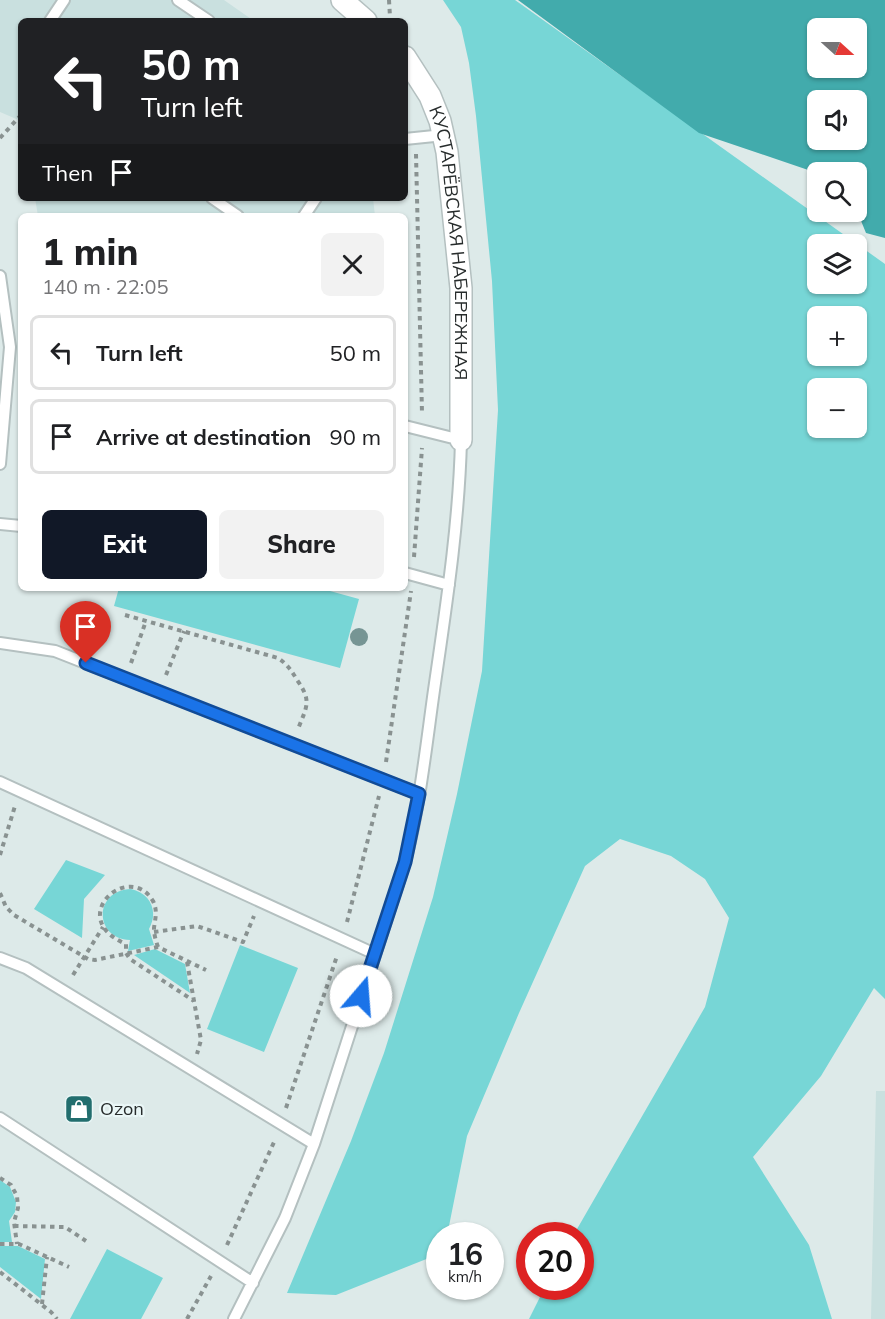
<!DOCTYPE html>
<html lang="en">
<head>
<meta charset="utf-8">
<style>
	body { margin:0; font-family:Mulish,sans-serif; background:#f2f2f2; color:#202124; height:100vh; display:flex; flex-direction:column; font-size:22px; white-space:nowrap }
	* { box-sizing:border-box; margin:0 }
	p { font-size:20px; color:#757577 }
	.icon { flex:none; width:33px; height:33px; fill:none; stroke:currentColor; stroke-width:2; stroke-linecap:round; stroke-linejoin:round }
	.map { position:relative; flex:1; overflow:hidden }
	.side { position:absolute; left:18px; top:213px; width:390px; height:378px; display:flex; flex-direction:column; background:#fff; border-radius:9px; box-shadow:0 2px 4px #0004 }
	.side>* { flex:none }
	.banner { position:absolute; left:18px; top:18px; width:390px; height:183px; border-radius:9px; box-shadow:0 2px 4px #0004; background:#202124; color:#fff; overflow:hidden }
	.needle { width:39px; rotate:111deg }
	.tools { position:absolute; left:807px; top:18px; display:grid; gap:12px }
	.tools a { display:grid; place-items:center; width:60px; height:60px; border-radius:9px; background:#fff; box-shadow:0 2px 4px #0004; font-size:30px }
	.speed { position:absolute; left:426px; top:1222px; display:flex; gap:12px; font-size:30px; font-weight:700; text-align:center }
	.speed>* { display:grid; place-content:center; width:78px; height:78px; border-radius:50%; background:#fff; box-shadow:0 2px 4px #0004; line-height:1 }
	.speed small { font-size:15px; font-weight:400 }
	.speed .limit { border:9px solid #d22; background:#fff; color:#111 }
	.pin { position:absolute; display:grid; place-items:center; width:51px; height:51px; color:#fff; margin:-62px -26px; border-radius:50% 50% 50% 0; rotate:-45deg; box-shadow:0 0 6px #0007 }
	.pin .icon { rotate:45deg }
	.me { position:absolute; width:66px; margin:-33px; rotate:18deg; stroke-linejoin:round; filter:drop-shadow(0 0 4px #0008) }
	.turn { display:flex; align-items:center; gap:21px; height:126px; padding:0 24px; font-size:27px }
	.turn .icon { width:78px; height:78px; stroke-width:2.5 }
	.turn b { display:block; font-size:42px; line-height:51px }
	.then { display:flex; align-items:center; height:57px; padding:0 24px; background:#0003; gap:12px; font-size:22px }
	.round { display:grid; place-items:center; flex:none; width:63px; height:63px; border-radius:9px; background:#f2f2f2 }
	.head { display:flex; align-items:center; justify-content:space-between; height:102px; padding:0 24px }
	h1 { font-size:36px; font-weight:800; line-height:45px }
	.cta { display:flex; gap:12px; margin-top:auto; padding:12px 24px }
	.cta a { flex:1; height:69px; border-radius:9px; background:#111827; color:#fff; font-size:24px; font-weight:800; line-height:69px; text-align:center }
	.cta a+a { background:#f2f2f2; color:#202124 }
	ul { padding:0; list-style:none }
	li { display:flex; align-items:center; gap:18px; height:75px; margin:0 12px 9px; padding:0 12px; border:3px solid #e0e0e0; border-radius:9px }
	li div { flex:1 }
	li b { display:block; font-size:22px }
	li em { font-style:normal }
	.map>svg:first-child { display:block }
	.built { fill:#c9e0df }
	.green { fill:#77d6d6; fill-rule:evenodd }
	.water { fill:#42abac; fill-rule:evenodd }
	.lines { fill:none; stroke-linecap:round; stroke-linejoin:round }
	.service-casing { stroke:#b4c0c0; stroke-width:14 }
	.minor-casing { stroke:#b4c0c0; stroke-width:24 }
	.path { stroke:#899291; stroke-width:4; stroke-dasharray:4.5 4.5; stroke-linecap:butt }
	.service { stroke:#fff; stroke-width:10 }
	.minor { stroke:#fff; stroke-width:21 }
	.tree { fill:#769594 }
	.route-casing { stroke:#114b97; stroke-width:15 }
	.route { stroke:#1a73e8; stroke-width:10 }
	.labels { text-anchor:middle; stroke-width:4.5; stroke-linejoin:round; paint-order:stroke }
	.street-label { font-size:18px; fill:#272c2c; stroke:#eaf7f7 }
	.poi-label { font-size:18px; fill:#272c2c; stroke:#eaf7f7; text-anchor:start }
</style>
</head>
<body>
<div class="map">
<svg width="885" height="1319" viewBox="0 0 885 1319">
	<rect width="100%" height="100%" fill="#ddeae9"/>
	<path class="built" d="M0 0H224L254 21H21V121L0 112Z
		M35 198H373L375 216H38Z
		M876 1091H885V1319H871Z"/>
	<path class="green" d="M443 0H515L885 264V999L874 988 821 1076 753 1157 809 1245 832 1319H529L545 1287H580V1236H573L705 1007 729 918 705 879 671 856 620 839 585 866 519 1013 467 1136 447 1236H440L439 1254 336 1295 287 1293 351 1141 384 1053 433 897 457 794 482 671 498 410 492 281 476 116 469 63 461 27ZM818 244H856V284H818ZM818 316H856V356H818ZM818 388H856V428H818Z
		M119 588H319L359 599 340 668 114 606Z
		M66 860 105 875 84 899 82 938 34 909Z
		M131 889C150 893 159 911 149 929L154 945 128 951 130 940C93 938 94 890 131 889Z
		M240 945 298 968 264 1052 207 1029Z
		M155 949 185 964 190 993 134 955Z
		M0 1180 10 1187 16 1202 15 1212 9 1221 12 1242H0Z
		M0 1246H18L45 1259 41 1299 0 1267Z
		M107 1249 163 1278 141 1319H70Z"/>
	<path class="water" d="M518 0H885V238L866 233 857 211 856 172 817 173 699 133ZM818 28H856V68H818ZM856 100V140H818V100Z"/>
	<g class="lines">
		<g class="service-casing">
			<path id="service" d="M178 0 209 21
				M50 21 64 0
				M405 139 444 135
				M212 198 238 216
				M304 216 316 198
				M0 276 10 347 0 464
				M0 524 21 526
				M405 573 449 585
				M0 643 55 651 419 794
				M0 782 375 954
				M0 958 26 968 314 1144
				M0 1118 253 1283
				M234 1319 285 1218 314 1144 405 862C420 805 426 747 434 690 446 607 459 524 461 440L405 426"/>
		</g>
		<g class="minor-casing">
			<g id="minor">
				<path d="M342 0 366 21"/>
				<path id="s1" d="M405 57 430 96 440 121 447 152 461 288V440"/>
			</g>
		</g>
		<path class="path" d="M389 0 390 17
			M0 138 21 115
			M416 154 422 413
			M414 557 422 448
			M125 615 278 658C287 664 292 671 297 680 312 701 307 706 298 729
			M131 663 146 621
			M166 675 184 631
			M386 762 411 591
			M0 855 15 806
			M0 893 6 907 14 915 88 959 95 960 158 947 206 970
			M347 922 379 796
			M154 932 197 926 243 942 254 916
			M158 947C156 941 154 935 154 928 155 919 158 911 153 901 129 860 64 918 126 944V953L130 959 194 1001
			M187 962 201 1040 197 1054
			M73 975 103 927
			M286 1108 337 956
			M0 1178 11 1185 17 1196 18 1208 14 1222 17 1244
			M14 1226 65 1227 86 1241
			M0 1244H19L69 1267
			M227 1245 275 1140
			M0 1272 51 1312 57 1319
			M42 1304 47 1257
			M187 1319 211 1276"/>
		<use href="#service" class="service"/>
		<use href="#minor" class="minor"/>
	</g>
	<circle class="tree" cx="359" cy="637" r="9"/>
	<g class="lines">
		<g class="route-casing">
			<path id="route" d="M86 663 419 794 405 862 361 996"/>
		</g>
		<use href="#route" class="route"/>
	</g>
	<defs>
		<g id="shop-square" transform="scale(1.5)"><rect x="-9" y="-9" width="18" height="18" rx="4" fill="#226e6e" stroke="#eaf7f7"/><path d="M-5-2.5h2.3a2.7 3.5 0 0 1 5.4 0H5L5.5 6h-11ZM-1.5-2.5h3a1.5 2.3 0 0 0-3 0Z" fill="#fff"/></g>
	</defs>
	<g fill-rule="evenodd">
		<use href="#shop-square" x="79" y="1109"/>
	</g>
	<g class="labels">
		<g class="street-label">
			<text dy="6" stroke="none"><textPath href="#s1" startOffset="196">КУСТАРЁВСКАЯ НАБЕРЕЖНАЯ</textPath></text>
		</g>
		<g class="poi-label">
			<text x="100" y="1115">Ozon</text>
		</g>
	</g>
</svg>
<div class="tools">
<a><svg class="needle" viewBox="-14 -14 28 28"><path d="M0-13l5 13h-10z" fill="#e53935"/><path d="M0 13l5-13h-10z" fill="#757577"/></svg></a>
<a><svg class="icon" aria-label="sound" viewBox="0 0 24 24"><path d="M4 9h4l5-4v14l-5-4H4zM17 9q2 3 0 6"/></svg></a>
<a><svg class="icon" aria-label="search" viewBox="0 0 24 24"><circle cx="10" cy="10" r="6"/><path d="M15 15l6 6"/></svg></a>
<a><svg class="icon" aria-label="layers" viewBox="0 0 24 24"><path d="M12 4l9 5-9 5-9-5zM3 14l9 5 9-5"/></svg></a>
<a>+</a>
<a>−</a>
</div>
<div class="speed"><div>16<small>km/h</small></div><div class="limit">20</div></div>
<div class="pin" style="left:86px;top:663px;background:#d93025"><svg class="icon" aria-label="arrive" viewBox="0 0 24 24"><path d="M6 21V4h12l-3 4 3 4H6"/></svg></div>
<svg class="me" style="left:361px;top:996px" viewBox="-20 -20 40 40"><circle r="19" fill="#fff"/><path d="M0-13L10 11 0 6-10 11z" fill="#1a73e8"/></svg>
<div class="banner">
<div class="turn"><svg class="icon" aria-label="left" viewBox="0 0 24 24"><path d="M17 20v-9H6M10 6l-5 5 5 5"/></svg><div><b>50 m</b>Turn left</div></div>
<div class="then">Then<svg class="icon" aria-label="arrive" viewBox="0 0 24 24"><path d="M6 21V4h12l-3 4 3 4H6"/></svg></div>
</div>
<section class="side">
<div class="head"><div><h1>1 min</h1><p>140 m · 22:05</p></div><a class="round"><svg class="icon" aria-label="close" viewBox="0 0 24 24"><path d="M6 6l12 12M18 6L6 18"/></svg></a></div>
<ul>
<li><svg class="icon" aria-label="left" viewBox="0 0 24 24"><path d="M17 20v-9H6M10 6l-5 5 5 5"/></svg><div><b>Turn left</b></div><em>50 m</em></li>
<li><svg class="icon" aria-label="arrive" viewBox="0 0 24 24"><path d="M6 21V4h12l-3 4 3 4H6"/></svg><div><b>Arrive at destination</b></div><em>90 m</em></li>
</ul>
<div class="cta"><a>Exit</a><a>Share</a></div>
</section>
</div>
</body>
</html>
